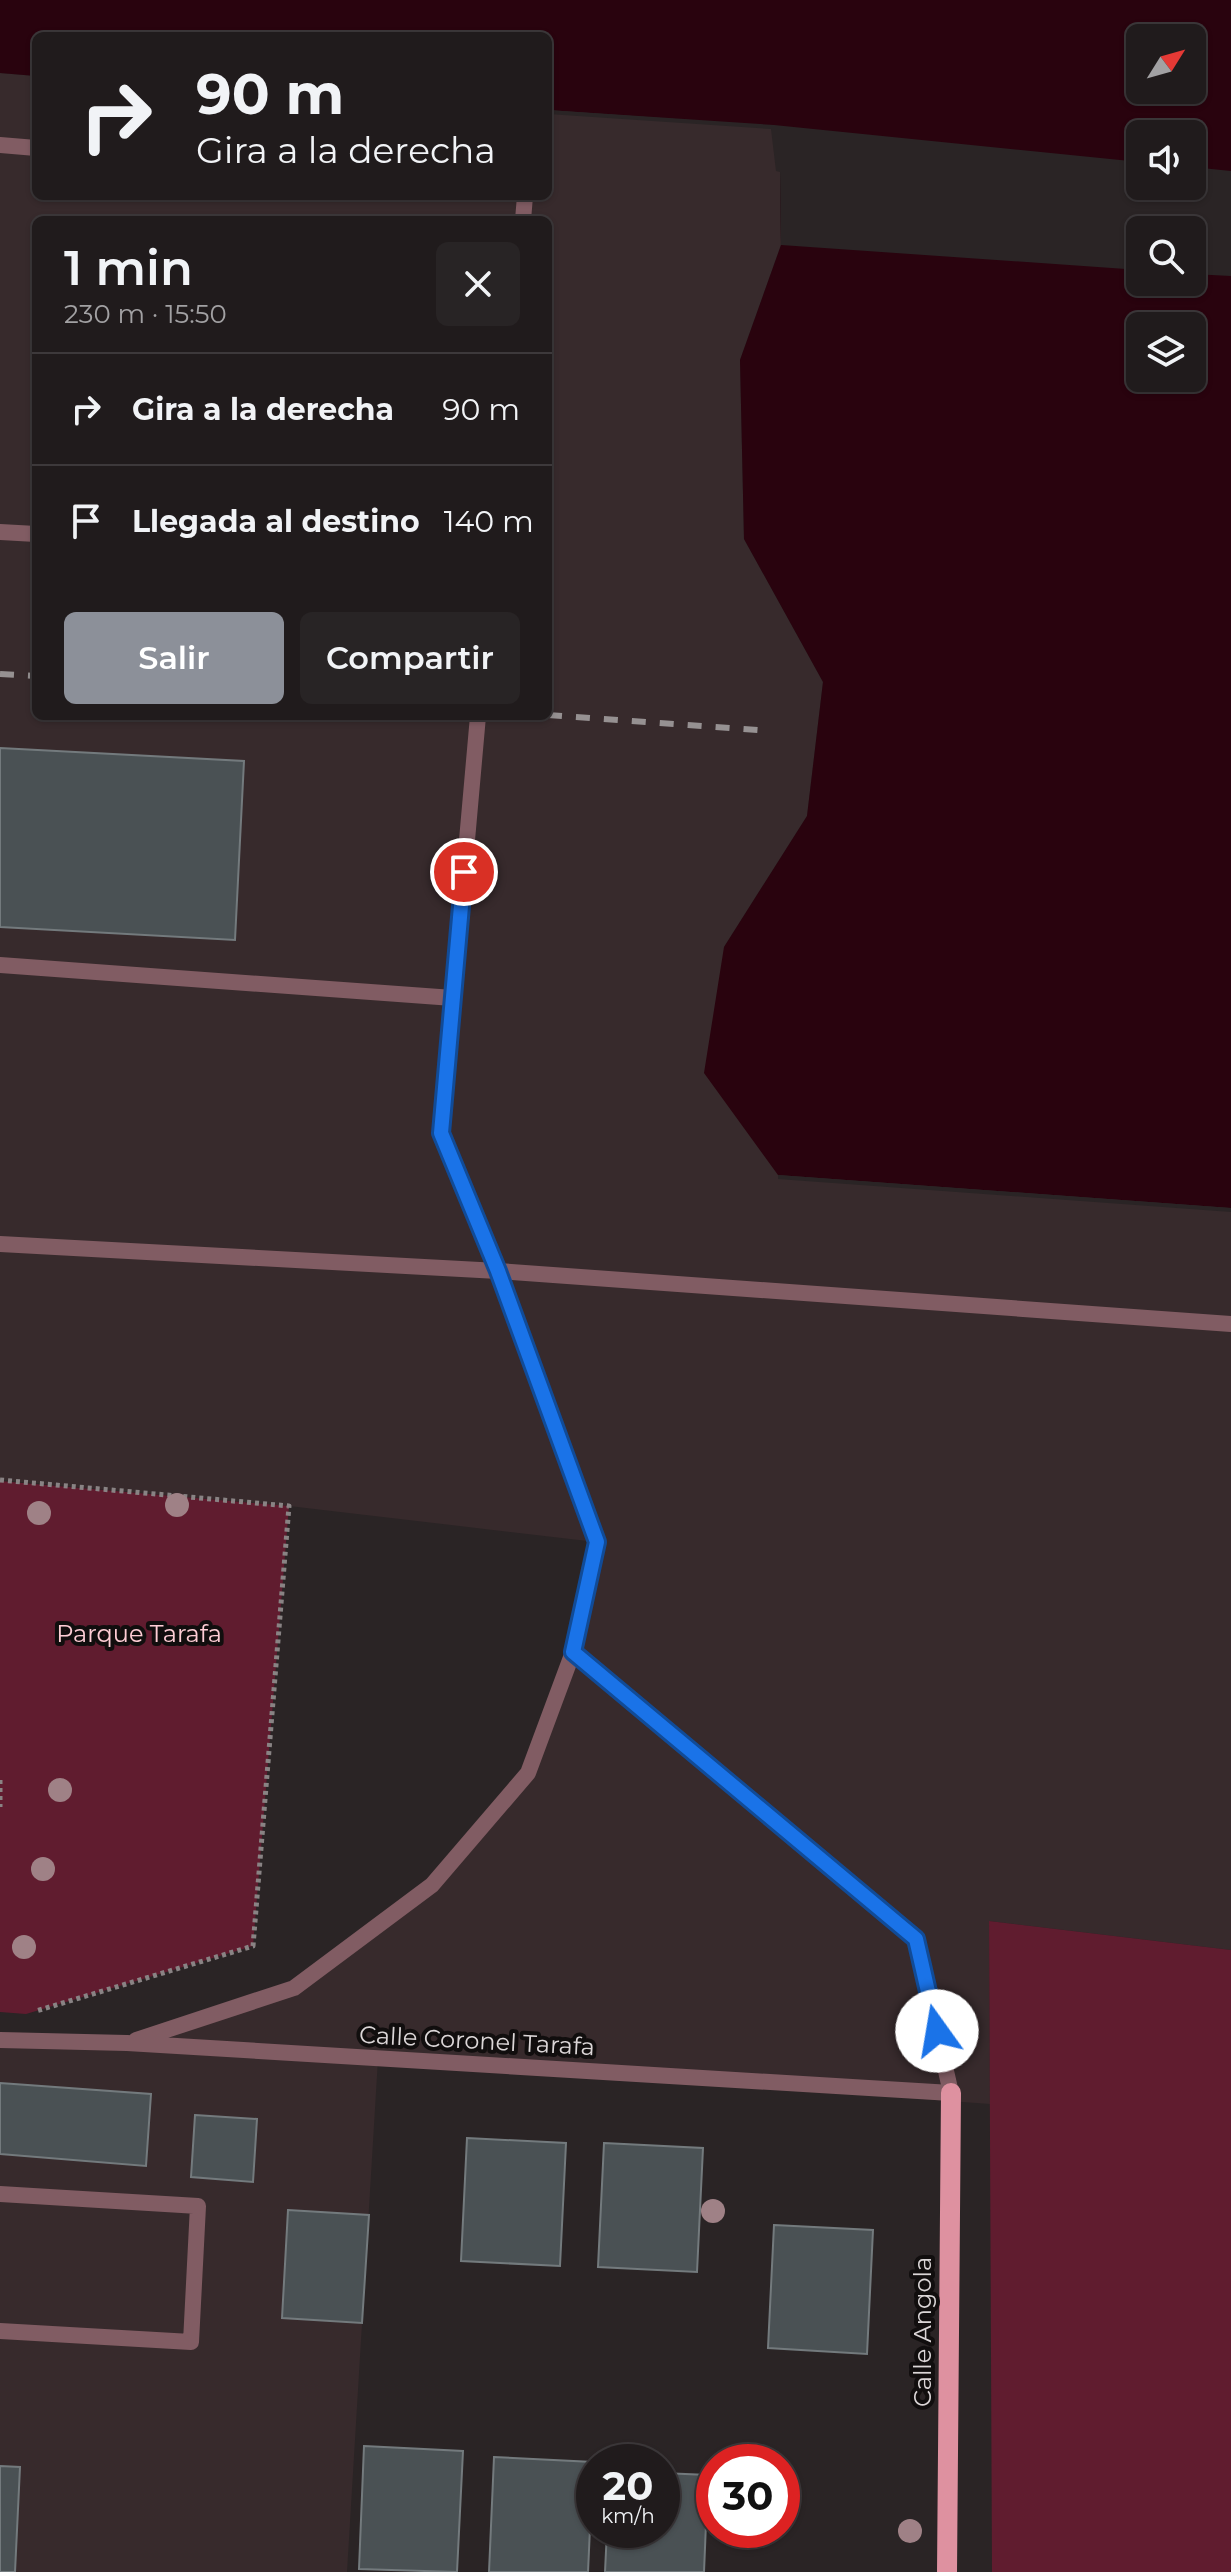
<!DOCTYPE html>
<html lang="es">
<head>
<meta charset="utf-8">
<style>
	body { margin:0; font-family:Montserrat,sans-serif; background:#282425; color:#f1f3f6; height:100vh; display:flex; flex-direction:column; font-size:30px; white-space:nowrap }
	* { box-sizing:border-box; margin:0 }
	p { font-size:26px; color:#a2a1a3 }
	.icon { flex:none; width:44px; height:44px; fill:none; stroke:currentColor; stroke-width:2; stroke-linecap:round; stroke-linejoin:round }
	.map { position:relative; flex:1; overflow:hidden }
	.panel { position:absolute; left:32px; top:216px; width:520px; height:504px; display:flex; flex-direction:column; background:#201b1c; border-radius:12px; box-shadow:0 2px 6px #0004,0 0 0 2px #3d393b }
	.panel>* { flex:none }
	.top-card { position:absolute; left:32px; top:32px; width:520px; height:168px; border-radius:12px; box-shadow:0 2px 6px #0004,0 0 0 2px #3d393b; background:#201b1c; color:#f1f3f6; overflow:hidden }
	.needle { width:52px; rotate:53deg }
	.controls { position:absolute; left:1126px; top:24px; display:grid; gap:16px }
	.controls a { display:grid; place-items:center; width:80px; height:80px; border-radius:12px; background:#201b1c; box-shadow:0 2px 6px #0004,0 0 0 2px #3d393b; font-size:40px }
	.speed { position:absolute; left:576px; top:2444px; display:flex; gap:16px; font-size:40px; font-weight:700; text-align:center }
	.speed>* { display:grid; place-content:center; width:104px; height:104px; border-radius:50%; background:#201b1c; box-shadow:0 2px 6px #0004,0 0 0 2px #3d393b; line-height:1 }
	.speed small { font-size:20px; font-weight:400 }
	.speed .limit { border:12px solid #d22; background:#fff; color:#111 }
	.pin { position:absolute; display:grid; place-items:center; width:68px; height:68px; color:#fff; margin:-34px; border:4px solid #fff; border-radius:50%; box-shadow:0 2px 8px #0007 }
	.me { position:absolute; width:88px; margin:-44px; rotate:347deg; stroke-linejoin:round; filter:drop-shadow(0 0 6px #0008) }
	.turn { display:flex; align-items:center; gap:28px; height:168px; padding:0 32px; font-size:36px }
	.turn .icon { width:104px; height:104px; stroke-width:2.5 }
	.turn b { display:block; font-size:56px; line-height:68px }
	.round { display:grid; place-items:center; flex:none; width:84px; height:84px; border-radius:12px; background:#282425 }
	.summary { display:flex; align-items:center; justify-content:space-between; height:136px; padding:0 32px }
	h1 { font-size:48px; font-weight:600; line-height:60px }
	.cta { display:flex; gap:16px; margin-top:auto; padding:16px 32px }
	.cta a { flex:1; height:92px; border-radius:12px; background:#8c9099; color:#fff; font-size:32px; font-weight:600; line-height:92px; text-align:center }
	.cta a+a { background:#282425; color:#f1f3f6 }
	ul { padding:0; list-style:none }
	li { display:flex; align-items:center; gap:24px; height:112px; padding:0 32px; border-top:2px solid #3d393b }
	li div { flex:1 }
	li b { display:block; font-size:30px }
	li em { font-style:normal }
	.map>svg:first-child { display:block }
	.built { fill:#372a2c; fill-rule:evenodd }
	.green { fill:#601c2f }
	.water { fill:#29030e; fill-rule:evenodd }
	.pier { fill:#2a2425 }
	.building { fill:#4a5154; stroke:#737a7d; stroke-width:2 }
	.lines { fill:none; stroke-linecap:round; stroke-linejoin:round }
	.path { stroke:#898384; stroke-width:5; stroke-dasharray:4 4; stroke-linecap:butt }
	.service { stroke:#815c63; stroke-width:16 }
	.minor { stroke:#815c63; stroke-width:16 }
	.tertiary { stroke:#815c63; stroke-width:16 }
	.primary { stroke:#de91a0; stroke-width:20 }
	.rail { stroke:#969192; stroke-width:6; stroke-dasharray:14 14; stroke-linecap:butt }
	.tree { fill:#9f8186 }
	.route-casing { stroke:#114b97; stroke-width:20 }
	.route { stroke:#1a73e8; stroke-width:14 }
	.labels { text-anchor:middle; stroke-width:8; stroke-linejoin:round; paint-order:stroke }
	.park-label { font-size:24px; fill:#fecdd5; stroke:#110e0e }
	.street-label { font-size:24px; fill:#dbd6d7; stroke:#110e0e }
</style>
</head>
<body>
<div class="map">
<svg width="1231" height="2572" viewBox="0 0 1231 2572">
	<rect width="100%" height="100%" fill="#2a2425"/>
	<path class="built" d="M0 73 36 76V196H548V110L774 125 780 171 781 245 740 360 744 539 823 682 807 816 724 947 778 1175 1231 1208V1950L989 1921 990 2104 378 2059 347 2572H0V2040L134 2045 294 1988 432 1885 528 1773 573 1652 596 1542 289 1506 0 1480ZM36 220H548V716H36Z"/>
	<path class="green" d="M0 1481 289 1506 253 1946 26 2014 0 2012Z
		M989 1921 1231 1950V2572H992Z"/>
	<path class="water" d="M0 0H1231V1208L778 1175 704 1073 724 947 807 816 823 682 744 539 740 360 781 245 780 171 774 126 548 110V36H36V76L0 73ZM1140 38H1192V90H1140ZM1140 134H1192V186H1140ZM1140 230H1192V282H1140ZM1140 326H1192V378H1140Z"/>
	<path class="pier" d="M548 110 774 125 1140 162V186H1192V167L1231 171V276L1192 274V230H1140V270L781 245 780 172 776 171 771 129 548 114Z
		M778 1175 1231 1208V1212L778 1179Z"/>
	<path class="building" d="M0 748 244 761 235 940 0 927Z
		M0 2083 151 2094 146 2166 0 2154Z
		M195 2115 257 2119 253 2182 191 2177Z
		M467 2138 566 2143 560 2266 461 2261Z
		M604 2143 703 2148 697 2272 598 2267Z
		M288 2210 369 2215 362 2323 282 2318Z
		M774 2225 873 2230 867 2354 768 2348Z
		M364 2446 463 2451 457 2572 359 2569Z
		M494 2457 593 2462 588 2572H489Z
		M0 2466 20 2467 15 2572H0Z
		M662 2473 708 2475 704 2572H605L607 2530H662Z"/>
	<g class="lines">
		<path class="path" d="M0 1480 289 1506 253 1946 36 2011
			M0 1780V1807"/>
		<path class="service" d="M0 145 36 148
			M523 220 525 196
			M0 532 36 534
			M478 716 441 1133 498 1271 597 1542
			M0 965 453 998
			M0 1244 498 1271 1231 1324
			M0 2194 198 2206 191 2342 0 2331"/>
		<path class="minor" d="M573 1652 916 1939 951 2093"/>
		<path class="tertiary" d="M0 2040 127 2043 951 2093
			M136 2040 294 1988 432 1885 528 1773 573 1652 597 1542"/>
		<path class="primary" d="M947 2572 951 2093"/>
		<path class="rail" d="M0 674 36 676
			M548 715 759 730"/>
	</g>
	<g class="tree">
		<circle cx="177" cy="1505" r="12"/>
		<circle cx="39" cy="1513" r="12"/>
		<circle cx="60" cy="1790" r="12"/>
		<circle cx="43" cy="1869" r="12"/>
		<circle cx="24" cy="1947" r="12"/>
		<circle cx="713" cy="2211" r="12"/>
		<circle cx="910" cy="2531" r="12"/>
	</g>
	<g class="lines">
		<g class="route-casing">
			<path id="route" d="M464 872 441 1133 498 1271 597 1542 573 1652 916 1939 937 2031"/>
		</g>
		<use href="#route" class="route"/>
	</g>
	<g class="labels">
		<g class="park-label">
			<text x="139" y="1642">Parque Tarafa</text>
		</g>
		<g class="street-label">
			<text transform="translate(477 2041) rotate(3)" y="8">Calle Coronel Tarafa</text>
			<text transform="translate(923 2332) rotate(-90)" y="8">Calle Angola</text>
		</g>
	</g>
</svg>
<div class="controls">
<a><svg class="needle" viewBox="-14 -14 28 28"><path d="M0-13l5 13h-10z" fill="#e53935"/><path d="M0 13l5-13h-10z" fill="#a2a1a3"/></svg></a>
<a><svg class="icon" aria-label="sound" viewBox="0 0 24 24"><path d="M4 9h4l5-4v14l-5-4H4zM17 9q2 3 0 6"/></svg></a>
<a><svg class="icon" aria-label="search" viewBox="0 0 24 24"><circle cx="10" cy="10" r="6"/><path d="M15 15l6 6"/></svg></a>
<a><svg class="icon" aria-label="layers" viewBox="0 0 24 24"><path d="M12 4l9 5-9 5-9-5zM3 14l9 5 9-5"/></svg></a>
</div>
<div class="speed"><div>20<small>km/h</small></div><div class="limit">30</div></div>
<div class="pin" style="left:464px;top:872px;background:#d93025"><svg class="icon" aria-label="arrive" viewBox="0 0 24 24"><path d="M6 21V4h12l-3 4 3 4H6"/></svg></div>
<svg class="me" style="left:937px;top:2031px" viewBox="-20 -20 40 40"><circle r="19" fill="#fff"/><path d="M0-13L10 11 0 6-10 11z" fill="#1a73e8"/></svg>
<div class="top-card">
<div class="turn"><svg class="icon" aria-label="right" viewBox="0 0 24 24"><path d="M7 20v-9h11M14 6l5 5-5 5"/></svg><div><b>90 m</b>Gira a la derecha</div></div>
</div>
<section class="panel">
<div class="summary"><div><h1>1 min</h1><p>230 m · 15:50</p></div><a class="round"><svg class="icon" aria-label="close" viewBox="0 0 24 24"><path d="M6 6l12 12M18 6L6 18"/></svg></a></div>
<ul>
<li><svg class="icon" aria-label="right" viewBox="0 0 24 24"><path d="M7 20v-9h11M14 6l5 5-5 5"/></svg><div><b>Gira a la derecha</b></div><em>90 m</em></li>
<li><svg class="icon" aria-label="arrive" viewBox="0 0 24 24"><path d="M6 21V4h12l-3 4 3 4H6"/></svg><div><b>Llegada al destino</b></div><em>140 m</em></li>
</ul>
<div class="cta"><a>Salir</a><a>Compartir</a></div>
</section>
</div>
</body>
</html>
